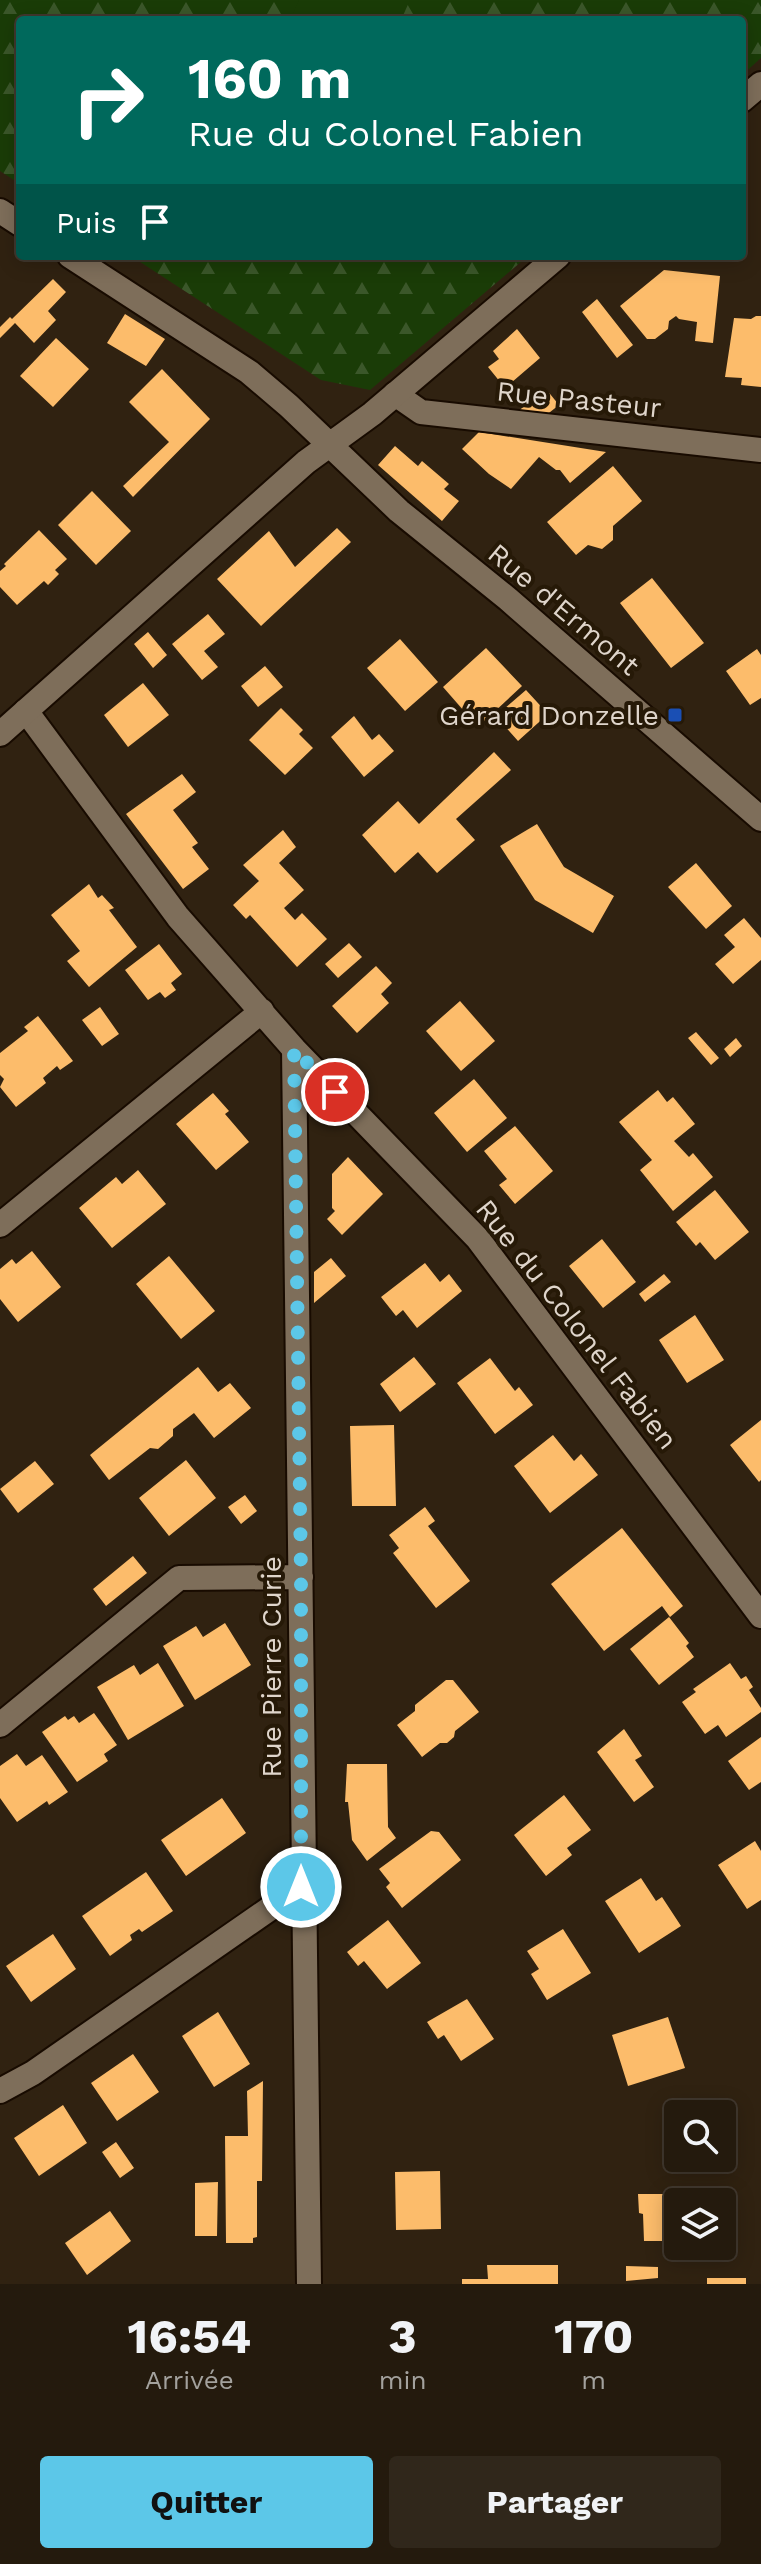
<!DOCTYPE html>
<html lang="fr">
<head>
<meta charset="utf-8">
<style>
	body { margin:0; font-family:"Work Sans",sans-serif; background:#30271b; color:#f1f3f6; height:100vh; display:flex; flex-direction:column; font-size:30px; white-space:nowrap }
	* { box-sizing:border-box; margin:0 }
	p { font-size:26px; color:#a3a19d }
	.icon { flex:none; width:44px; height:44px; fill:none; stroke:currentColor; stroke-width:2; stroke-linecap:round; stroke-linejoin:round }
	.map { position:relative; height:2284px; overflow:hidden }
	.details { display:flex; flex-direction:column; background:#241a0d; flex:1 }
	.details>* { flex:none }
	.banner { position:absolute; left:16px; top:16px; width:730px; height:244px; border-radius:8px; box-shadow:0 4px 20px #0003,0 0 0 2px #41382e; background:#00695c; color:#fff; overflow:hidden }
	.controls { position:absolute; left:664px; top:2100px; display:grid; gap:16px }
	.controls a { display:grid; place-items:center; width:72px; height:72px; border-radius:8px; background:#241a0d; box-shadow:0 4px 20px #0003,0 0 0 2px #41382e; font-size:40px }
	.pin { position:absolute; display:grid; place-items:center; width:68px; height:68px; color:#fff; margin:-34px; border:4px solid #fff; border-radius:50%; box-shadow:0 2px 8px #0007 }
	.me { position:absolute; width:88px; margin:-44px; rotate:0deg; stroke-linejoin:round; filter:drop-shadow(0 0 6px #0008) }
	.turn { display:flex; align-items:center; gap:28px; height:168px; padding:0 40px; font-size:36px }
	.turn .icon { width:104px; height:104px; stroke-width:2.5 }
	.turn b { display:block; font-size:56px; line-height:68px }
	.then { display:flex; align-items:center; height:76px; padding:0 40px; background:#0003; gap:16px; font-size:30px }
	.eta { display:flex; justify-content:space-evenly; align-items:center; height:136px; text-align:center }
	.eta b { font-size:48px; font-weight:700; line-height:56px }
	.action { display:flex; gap:16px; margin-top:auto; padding:16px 40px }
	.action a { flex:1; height:92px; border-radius:8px; background:#5cc7e8; color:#111; font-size:32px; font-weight:700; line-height:92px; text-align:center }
	.action a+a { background:#30271b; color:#f1f3f6 }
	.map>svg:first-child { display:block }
	.forest { fill:url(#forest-firs) }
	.park { fill:#1a3c07 }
	.building { fill:#fcbc6b }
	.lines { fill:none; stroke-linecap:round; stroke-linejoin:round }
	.street-casing { stroke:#180b00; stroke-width:28 }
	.secondary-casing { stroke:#180b00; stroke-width:28 }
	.street { stroke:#7e6e5a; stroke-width:24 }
	.secondary { stroke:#7e6e5a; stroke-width:24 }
	.route { stroke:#5cc7e8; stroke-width:14; stroke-dasharray:0 25.2 }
	.transit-dot { fill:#1a4fb4; stroke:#261907; stroke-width:3 }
	.labels { text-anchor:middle; stroke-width:8; stroke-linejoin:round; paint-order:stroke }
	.street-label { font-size:28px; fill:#dfd5cb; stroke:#261907 }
	.poi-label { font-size:28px; fill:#dfd5cb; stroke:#261907; text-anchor:end }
</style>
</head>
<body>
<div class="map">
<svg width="761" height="2284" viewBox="0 0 761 2284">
	<defs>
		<pattern id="forest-firs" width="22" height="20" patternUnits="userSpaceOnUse" patternTransform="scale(2)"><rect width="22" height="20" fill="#1a3c07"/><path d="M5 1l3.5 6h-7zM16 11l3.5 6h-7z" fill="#3b572a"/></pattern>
	</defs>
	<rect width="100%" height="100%" fill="#302211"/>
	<path class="forest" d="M0 0H761V58L742 75V20H20V184L0 171Z
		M131 256H528L370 390 321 380Z"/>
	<path class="park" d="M299 0H410L401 20H290Z"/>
	<path class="building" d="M664 270 720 276 713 343 695 341 697 322 679 319 676 316 669 321 668 329 655 339H647L620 306Z
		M53 279 66 292 48 311 56 320 34 343 15 323 0 338V327L10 317 12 319Z
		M597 299 633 345 617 358 582 312Z
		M125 314 165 339 146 366 107 343Z
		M756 316H761V387L741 385 742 378 725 377 734 318 751 319Z
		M517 329 540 358 505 388 488 367 499 359 493 351Z
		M56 338 89 369 53 407 20 376Z
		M162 369 210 419 133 497 123 486 169 442 129 402Z
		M546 389 559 405 540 420 512 416Z
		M479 432 606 452 570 483 560 470H556L539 457 511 489 489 474 462 449Z
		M395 446 418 466 422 461 449 484 444 489 459 501 442 521 378 465Z
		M613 466 642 501 613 526V540L602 549 588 545 576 555 547 522Z
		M92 491 131 531 96 565 58 525Z
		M337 528 351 542 261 626 217 579 269 531 295 567Z
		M39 530 67 559 55 570 59 574 48 585 44 581 17 605 0 587V571L6 566 4 564Z
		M652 578 704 643 671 668 620 603Z
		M208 614 225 634 204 651 218 667 202 680 172 644Z
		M148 632 167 655 153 668 134 644Z
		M400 639 438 682 405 711 367 668Z
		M486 648 522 686 478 727 443 687Z
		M757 649 761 655V698L750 705 726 671Z
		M265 666 283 687 258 707 241 686Z
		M143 683 169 715 128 747 104 715Z
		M526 690 548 714 518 741 496 716Z
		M281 708 303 730 299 734 313 748 285 775 249 740Z
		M354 716 372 740 379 734 394 751 364 777 331 737Z
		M494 752 511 770 456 819 475 840 437 873 418 852 395 873 362 835 398 801 419 824Z
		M182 774 196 792 173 810 198 843 192 847 209 869 183 889 126 814Z
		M537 824 564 867 614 896 593 933 535 900 500 846Z
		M283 830 296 847 279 863 304 890 284 908 295 920 302 913 327 939 297 967 250 915 246 919 233 905 259 881 243 865Z
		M696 863 732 906 706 929 668 887Z
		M89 884 98 898 102 895 114 908 109 910 137 947 89 987 67 961 80 951 51 915Z
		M744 918 761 938V960L733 984 715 964 735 947 724 935Z
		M349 943 362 957 338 978 325 964Z
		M159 944 182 974 171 983 176 990 165 998 160 992 148 1000 125 970Z
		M376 966 392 983 381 994 389 1003 357 1033 332 1006Z
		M460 1001 495 1041 461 1071 426 1031Z
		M100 1007 119 1034 102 1046 82 1020Z
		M38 1016 73 1061 60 1070 57 1066 43 1078 46 1083 16 1107 0 1087 4 1079 0 1075V1053L28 1031 24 1027Z
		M696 1032 719 1058 711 1065 688 1038Z
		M736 1038 742 1046 730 1057 724 1049Z
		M474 1079 507 1118 467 1152 434 1113Z
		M658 1090 667 1102 673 1097 695 1124 674 1141 689 1157 693 1153 713 1177 673 1211 640 1170 652 1160 619 1122Z
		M213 1093 229 1111 225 1114 249 1142 216 1170 176 1124Z
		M515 1126 553 1171 515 1204 499 1185 507 1179 484 1151Z
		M348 1157 383 1194 342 1235 327 1219 335 1211 332 1208V1174Z
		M138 1170 166 1204 112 1248 79 1208 116 1177 122 1184Z
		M715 1190 749 1232 715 1260 700 1242 696 1246 676 1222Z
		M602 1239 636 1282 603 1308 569 1266Z
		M32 1251 61 1287 18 1322 0 1299V1269L12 1259 16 1264Z
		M169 1256 215 1311 181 1339 136 1284Z
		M331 1258 346 1276 314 1303V1272Z
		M425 1263 440 1282 449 1274 462 1291 417 1328 403 1310 396 1316 381 1297Z
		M664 1274 671 1282 645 1302 639 1294Z
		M695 1315 724 1360 687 1383 659 1340Z
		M414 1357 436 1384 400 1412 380 1384Z
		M490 1358 515 1391 519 1387 533 1405 495 1434 457 1383Z
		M198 1367 218 1392 230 1383 251 1408 214 1438 194 1413 173 1429V1436L158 1449 150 1448 109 1480 90 1455Z
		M761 1420V1480L759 1482 730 1445Z
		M394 1425 396 1506H352L350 1426Z
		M553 1435 574 1461 581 1454 598 1475 550 1513 514 1466Z
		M186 1460 216 1498 169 1536 139 1498Z
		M35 1461 54 1484 18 1513 0 1489Z
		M245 1495 257 1511 241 1524 228 1507Z
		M425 1507 435 1521 428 1526 470 1581 436 1608 393 1553 399 1548 389 1535Z
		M622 1528 683 1606 670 1617 662 1606 604 1651 551 1584Z
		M133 1556 147 1573 106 1606 93 1589Z
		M669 1617 689 1643 686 1646 694 1657 659 1685 630 1649Z
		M225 1623 251 1665 195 1700 163 1646 196 1626 203 1637Z
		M158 1663 184 1706 128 1740 97 1687 134 1665 140 1675Z
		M730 1663 741 1679 746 1676 753 1687 749 1690 761 1708V1712L726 1737 718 1725 705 1734 682 1702 696 1692 693 1689Z
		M446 1680H453L479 1712 455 1731 454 1737 447 1743H440L422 1757 397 1725 415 1711V1705Z
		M94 1713 117 1745 104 1754 108 1761 77 1782 42 1732 65 1716 68 1720 74 1716 79 1723Z
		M624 1729 642 1756 635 1760 654 1787 634 1802 597 1752Z
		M761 1737V1782L749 1790 728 1761Z
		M17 1754 26 1766 42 1755 68 1792 49 1805 47 1801 17 1822 0 1798V1766Z
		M347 1764H387L388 1827 396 1838 367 1861 352 1840 348 1802H345Z
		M564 1795 591 1830 567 1848 572 1855 546 1876 514 1835Z
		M222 1798 246 1833 186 1876 161 1840Z
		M431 1831 439 1832 461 1860 402 1908 386 1887 390 1883 379 1869Z
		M755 1841 761 1851V1900L747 1909 718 1865Z
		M146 1872 173 1911 142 1932 139 1929 130 1935 132 1940 110 1956 82 1916Z
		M641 1878 656 1901 662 1897 681 1926 639 1953 605 1901Z
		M388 1920 421 1963 387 1989 364 1961 358 1966 347 1952Z
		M563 1929 591 1973 547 2000 531 1974 539 1969 527 1951Z
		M53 1934 76 1969 31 2002 6 1966Z
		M467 1999 494 2039 461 2061 444 2035 438 2039 427 2022Z
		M218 2012 250 2064 214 2087 182 2036Z
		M668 2017 685 2068 628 2086 612 2035Z
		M133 2054 159 2092 117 2121 91 2083Z
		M263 2081 262 2181H257V2237L253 2238V2243H226L225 2136H248L247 2091Z
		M685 2104H730L731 2156H722V2114H685Z
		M63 2105 87 2143 39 2176 14 2138Z
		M116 2142 134 2168 120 2178 102 2152Z
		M440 2171 441 2229 396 2230 395 2172Z
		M218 2182 217 2236H195V2183Z
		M638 2194H688V2202H678V2241H644L643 2214 639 2213Z
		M110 2211 131 2241 87 2275 65 2243Z
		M487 2265H558V2284H462V2279H488Z
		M626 2266 658 2267V2278L626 2281Z
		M707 2278H746V2284H707Z"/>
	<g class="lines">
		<g class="street-casing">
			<path id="street" d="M395 394 421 412 761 450
				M26 711 178 917 294 1049 478 1239 761 1616
				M294 1049C300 1461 301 1873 309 2284
				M0 1225 262 1011
				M0 1725 179 1578 301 1577
				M0 2091 33 2073 301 1887"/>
		</g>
		<g class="secondary-casing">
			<path id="secondary" d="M742 100 761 84
				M0 211 20 224
				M70 256 249 372 289 406 399 511 508 599 761 819
				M0 734 306 462 372 414 558 256"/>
		</g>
		<use href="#street" class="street"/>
		<use href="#secondary" class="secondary"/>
	</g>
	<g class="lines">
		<path class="route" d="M301 1887V1577L294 1049 335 1092"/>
	</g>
	<rect class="transit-dot" x="667" y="707" width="16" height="16" rx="4"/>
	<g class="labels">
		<g class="street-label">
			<text transform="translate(579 399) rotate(6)" y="10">Rue Pasteur</text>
			<text transform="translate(564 609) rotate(40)" y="10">Rue d'Ermont</text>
			<text transform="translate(577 1324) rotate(52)" y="10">Rue du Colonel Fabien</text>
			<text transform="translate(271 1667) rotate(-90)" y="10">Rue Pierre Curie</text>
		</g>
		<g class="poi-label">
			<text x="659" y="725">Gérard Donzelle</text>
		</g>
	</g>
</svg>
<div class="controls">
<a><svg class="icon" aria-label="search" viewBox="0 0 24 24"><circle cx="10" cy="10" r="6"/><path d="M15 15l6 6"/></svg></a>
<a><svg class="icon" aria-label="layers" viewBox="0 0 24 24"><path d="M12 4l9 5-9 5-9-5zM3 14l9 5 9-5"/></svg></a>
</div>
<div class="pin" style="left:335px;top:1092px;background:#d93025"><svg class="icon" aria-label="arrive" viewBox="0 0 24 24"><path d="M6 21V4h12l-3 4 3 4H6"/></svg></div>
<svg class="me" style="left:301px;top:1887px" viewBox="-20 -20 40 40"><circle r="17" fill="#5cc7e8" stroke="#fff" stroke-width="3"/><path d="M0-11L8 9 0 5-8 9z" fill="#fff"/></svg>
<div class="banner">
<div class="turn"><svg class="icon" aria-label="right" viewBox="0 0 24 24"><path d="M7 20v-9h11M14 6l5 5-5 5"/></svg><div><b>160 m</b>Rue du Colonel Fabien</div></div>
<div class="then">Puis<svg class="icon" aria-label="arrive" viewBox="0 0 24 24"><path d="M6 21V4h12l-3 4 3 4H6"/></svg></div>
</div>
</div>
<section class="details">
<div class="eta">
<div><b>16:54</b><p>Arrivée</p></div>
<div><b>3</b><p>min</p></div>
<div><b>170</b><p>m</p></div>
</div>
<div class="action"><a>Quitter</a><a>Partager</a></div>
</section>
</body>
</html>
